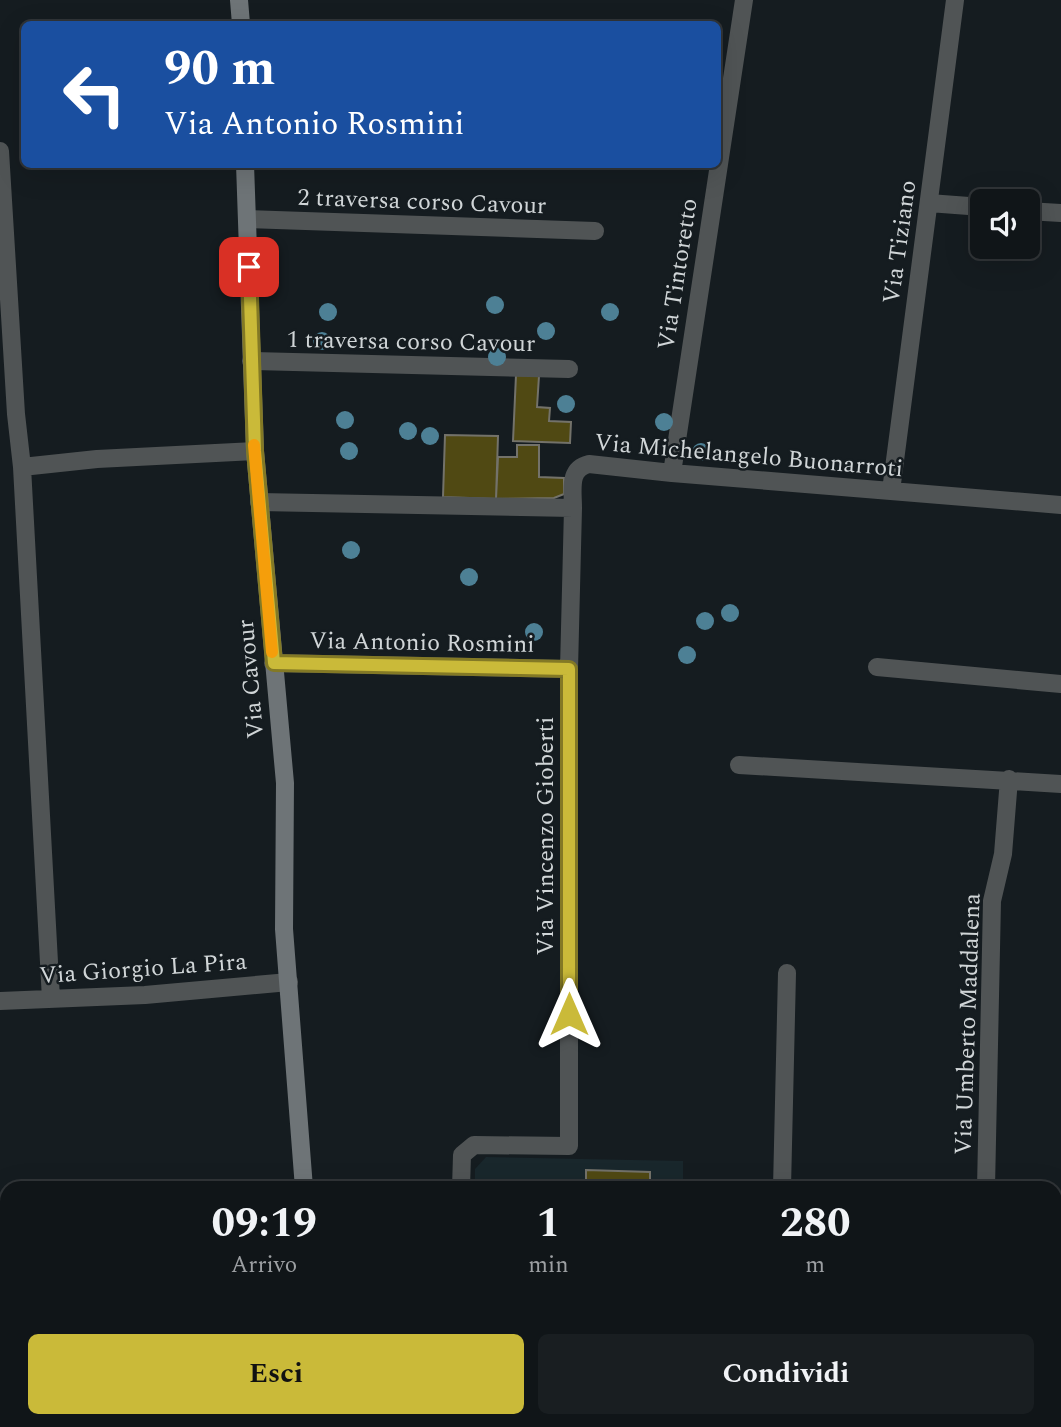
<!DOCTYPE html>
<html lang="it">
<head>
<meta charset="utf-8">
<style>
	body { margin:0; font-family:Spectral,serif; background:#191e21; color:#f1f3f6; height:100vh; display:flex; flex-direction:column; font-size:26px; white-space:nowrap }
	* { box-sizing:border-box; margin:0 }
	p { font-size:23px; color:#9c9fa2 }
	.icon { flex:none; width:38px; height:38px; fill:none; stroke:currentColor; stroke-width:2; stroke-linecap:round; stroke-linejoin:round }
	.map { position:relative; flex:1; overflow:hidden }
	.sheet { position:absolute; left:0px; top:1181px; width:1062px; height:247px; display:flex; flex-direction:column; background:#101518; border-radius:21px 21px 0 0; box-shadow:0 7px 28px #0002,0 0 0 2px #303437 }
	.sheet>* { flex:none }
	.banner { position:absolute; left:21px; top:21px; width:700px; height:147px; border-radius:10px; box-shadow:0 7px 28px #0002,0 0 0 2px #303437; background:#1a4fa0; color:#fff; overflow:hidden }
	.tools { position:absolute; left:970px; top:189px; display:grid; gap:14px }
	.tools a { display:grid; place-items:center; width:70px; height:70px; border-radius:10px; background:#101518; box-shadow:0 7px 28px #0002,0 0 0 2px #303437; font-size:35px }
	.pin { position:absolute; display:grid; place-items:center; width:60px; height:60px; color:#fff; margin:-30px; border-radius:14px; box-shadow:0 4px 10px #0006 }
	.me { position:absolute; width:77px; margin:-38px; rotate:0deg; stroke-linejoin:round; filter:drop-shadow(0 0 5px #0008) }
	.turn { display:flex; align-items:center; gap:24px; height:147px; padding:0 28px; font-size:32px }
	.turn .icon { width:91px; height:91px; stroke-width:2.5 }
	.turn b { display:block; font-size:49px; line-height:60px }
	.eta { display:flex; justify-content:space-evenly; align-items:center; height:119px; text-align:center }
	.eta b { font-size:42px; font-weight:700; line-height:49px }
	.cta { display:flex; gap:14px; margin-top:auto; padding:14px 28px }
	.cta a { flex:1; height:80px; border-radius:10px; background:#caba39; color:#111; font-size:28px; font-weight:700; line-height:80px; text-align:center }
	.cta a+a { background:#191e21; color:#f1f3f6 }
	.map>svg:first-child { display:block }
	.built { fill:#19272c }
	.building { fill:#504913; stroke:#73726a; stroke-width:2 }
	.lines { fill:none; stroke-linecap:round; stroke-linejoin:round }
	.street { stroke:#505455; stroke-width:18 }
	.secondary { stroke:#6e7477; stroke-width:18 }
	.tree { fill:#4d8095 }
	.route-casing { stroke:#837925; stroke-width:18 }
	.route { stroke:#caba39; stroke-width:12 }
	.slow { stroke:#f59e0b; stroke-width:12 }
	.labels { text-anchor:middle; stroke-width:5; stroke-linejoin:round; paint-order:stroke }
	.street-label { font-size:24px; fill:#d0d5d7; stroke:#151c20 }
</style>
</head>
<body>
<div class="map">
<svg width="1061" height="1427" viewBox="0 0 1061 1427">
	<rect width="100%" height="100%" fill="#151c20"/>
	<path class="built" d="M486 1157 683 1161V1188H475V1169Z"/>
	<path class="building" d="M516 375 539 376 537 407 550 408 549 421 571 422 570 443 513 441Z
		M445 435 498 436 496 499 443 497Z
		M517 445H539V477L564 478V494L554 498 496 499 498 457H517Z
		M586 1170 650 1172V1188H586Z"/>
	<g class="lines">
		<path class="street" d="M0 151 16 414 22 467 51 999
			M929 203 982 207
			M1027 211 1061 213
			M247 219 595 231
			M251 361 569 369
			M22 467 97 459 255 451
			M672 473 744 0
			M891 491 955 0
			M259 502 573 508C573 489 568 469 589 464L672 473 1061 505
			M273 663 569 669
			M877 667 1061 684
			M739 765 1061 784
			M0 1001 145 995 289 982
			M461 1188 462 1155 474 1145 569 1146V669L573 508
			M782 1188 787 973
			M986 1188 992 901 1003 854 1009 779
			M0 1249H7
			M529 1421H631
			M687 1421 898 1427
			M285 1427 374 1421
			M984 1427V1421"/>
		<path class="secondary" d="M239 0 241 24
			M245 164 255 451 285 783 284 929 304 1188
			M316 1421V1427"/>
	</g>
	<g class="tree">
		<circle cx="495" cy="305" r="9"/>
		<circle cx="328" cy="312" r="9"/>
		<circle cx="610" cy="312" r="9"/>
		<circle cx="546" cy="331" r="9"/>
		<circle cx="322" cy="341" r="9"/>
		<circle cx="497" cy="357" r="9"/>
		<circle cx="566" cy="404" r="9"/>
		<circle cx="345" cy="420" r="9"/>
		<circle cx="664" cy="422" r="9"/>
		<circle cx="408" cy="431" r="9"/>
		<circle cx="430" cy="436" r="9"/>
		<circle cx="349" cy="451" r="9"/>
		<circle cx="701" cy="452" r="9"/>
		<circle cx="351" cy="550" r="9"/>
		<circle cx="469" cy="577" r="9"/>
		<circle cx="730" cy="613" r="9"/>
		<circle cx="705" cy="621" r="9"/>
		<circle cx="534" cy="632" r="9"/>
		<circle cx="687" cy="655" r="9"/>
	</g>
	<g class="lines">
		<g class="route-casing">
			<path id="route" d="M249 267 255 451 274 663 569 669V1014"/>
		</g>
		<use href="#route" class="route"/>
		<path class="slow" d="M254 445 272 652"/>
	</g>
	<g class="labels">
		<g class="street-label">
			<text transform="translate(422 201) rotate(2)" y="8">2 traversa corso Cavour</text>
			<text transform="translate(899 242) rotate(-82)" y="8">Via Tiziano</text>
			<text transform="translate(677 274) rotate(-81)" y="8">Via Tintoretto</text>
			<text transform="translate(411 341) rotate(1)" y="8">1 traversa corso Cavour</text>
			<text transform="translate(749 455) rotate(5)" y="8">Via Michelangelo Buonarroti</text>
			<text transform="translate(422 642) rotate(1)" y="8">Via Antonio Rosmini</text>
			<text transform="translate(250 679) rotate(-95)" y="8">Via Cavour</text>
			<text transform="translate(545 836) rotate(-90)" y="8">Via Vincenzo Gioberti</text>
			<text transform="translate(143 968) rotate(-4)" y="8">Via Giorgio La Pira</text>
			<text transform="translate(967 1024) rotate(-88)" y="8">Via Umberto Maddalena</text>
		</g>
	</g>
</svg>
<div class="tools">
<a><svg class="icon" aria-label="sound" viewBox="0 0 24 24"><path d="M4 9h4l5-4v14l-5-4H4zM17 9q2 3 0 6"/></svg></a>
</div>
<div class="pin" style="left:249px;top:267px;background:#d93025"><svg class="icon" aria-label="arrive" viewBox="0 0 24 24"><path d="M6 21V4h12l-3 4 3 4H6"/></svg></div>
<svg class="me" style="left:569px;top:1014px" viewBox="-20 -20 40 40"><path d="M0-17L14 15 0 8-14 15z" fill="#caba39" stroke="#fff" stroke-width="4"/></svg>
<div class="banner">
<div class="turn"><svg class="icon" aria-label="left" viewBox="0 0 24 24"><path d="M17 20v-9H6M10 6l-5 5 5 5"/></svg><div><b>90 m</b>Via Antonio Rosmini</div></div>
</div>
<section class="sheet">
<div class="eta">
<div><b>09:19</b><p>Arrivo</p></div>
<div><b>1</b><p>min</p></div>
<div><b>280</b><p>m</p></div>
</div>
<div class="cta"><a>Esci</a><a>Condividi</a></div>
</section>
</div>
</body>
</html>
